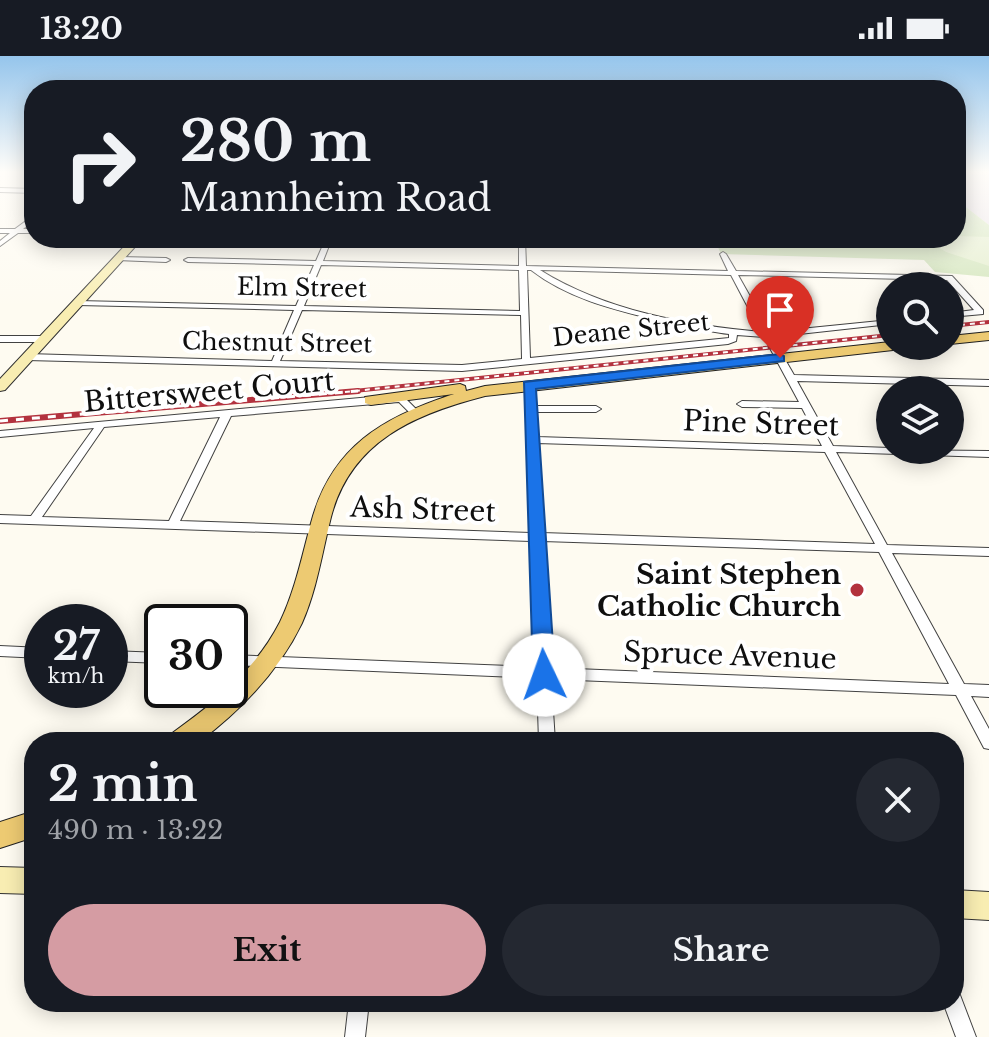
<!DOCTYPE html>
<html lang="en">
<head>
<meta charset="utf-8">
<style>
	body { margin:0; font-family:"Libre Baskerville",serif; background:#242831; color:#f1f3f6; height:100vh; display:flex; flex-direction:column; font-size:30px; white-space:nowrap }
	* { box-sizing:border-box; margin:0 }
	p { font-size:26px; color:#9ea1a6 }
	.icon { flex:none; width:44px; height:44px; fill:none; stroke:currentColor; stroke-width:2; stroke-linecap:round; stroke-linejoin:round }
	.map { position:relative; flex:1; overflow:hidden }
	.details { position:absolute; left:24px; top:676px; width:940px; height:280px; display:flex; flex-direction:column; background:#171b24; border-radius:32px; box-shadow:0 4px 20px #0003 }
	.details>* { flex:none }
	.banner { position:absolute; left:24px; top:24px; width:942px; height:168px; border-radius:32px; box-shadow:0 4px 20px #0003; background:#171b24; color:#f1f3f6; overflow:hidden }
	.buttons { position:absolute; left:876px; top:216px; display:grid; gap:16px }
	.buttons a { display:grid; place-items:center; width:88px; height:88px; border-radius:50%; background:#171b24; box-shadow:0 4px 20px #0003; font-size:40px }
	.speed { position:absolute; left:24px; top:548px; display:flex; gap:16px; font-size:40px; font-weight:700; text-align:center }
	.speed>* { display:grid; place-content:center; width:104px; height:104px; border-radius:50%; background:#171b24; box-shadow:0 4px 20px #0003; line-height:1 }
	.speed small { font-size:20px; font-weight:400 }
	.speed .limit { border:4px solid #111; border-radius:12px; background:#fff; color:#111 }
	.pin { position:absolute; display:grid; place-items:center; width:68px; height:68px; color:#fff; margin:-82px -34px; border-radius:50% 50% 50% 0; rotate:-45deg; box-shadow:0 0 8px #0007 }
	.pin .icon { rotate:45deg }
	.me { position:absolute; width:88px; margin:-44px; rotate:357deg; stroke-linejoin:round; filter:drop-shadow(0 0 6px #0008) }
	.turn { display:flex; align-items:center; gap:28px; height:168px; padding:0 24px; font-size:36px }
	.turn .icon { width:104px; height:104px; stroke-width:2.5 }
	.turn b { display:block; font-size:56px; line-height:68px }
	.round { display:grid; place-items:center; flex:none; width:84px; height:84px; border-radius:42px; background:#242831 }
	.summary { display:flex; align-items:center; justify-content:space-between; height:136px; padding:0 24px }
	h1 { font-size:48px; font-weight:700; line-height:60px }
	.primary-button { display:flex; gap:16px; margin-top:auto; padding:16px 24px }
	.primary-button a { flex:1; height:92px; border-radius:48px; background:#d59ca3; color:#111; font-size:32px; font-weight:700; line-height:92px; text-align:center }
	.primary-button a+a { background:#242831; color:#f1f3f6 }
	.status { display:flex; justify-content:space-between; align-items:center; height:56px; padding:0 40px; background:#171b24; direction:ltr }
	.status svg { height:22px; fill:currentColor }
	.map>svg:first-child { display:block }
	.industrial { fill:#ebe4ec }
	.green { fill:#d4e6bd }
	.pitch { fill:#e4eece }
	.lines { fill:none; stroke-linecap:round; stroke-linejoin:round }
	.minor-casing { stroke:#424242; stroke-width:2 }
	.secondary-casing { stroke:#313131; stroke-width:2 }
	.primary-casing { stroke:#202020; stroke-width:2 }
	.minor { fill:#fff; fill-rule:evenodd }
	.secondary { fill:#f8edb2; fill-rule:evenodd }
	.primary { fill:#edca72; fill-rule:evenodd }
	.rail-far1-casing { stroke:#b3323e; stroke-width:4 }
	.rail-casing { stroke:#b3323e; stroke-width:6 }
	.rail-far1 { stroke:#fff; stroke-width:2; stroke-dasharray:5; stroke-linecap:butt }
	.rail { stroke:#fff; stroke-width:3; stroke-dasharray:8; stroke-linecap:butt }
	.route { fill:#1a73e8; stroke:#114b97; stroke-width:2 }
	.poi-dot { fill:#b3323e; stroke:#fff; stroke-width:3 }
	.labels { text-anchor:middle; stroke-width:8; stroke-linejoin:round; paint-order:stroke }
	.far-street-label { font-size:24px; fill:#0f0f0f; stroke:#fff }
	.street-label { font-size:28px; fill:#0f0f0f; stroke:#fff }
	.poi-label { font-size:28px; font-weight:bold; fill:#0f0f0f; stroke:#fff; text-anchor:end }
</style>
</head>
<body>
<div class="status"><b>13:20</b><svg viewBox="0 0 49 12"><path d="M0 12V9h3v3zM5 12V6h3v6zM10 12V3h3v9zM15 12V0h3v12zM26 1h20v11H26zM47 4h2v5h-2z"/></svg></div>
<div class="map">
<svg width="989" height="981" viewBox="0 0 989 981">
	<rect width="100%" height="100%" fill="#fefbf1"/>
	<path class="industrial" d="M956 115H989V169L966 151H956Z"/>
	<path class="green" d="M956 151H966L989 169V221L935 216 924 204 721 198 714 182H956Z"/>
	<path class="pitch" d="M956 180 989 181V210L946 196 923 182Z"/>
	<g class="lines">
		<g class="minor-casing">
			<path id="minor" d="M0 132 34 133V137L0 136Z
				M34 159V164L23 173H34V177H18L0 190V185L10 177H0V173H15Z
				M326 182H332L323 205 519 210V182H525L526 210 728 215 720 198 723 196 726 198 736 215 952 220 983 254V258L950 261V257L974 254 947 224 738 219 770 276 890 264V268L772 281 794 319 989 324V330L797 325 833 390 890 392V394L989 395V401L836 396 887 489 989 492V500L892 497 964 628 989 629V641L971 640 989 673V693L984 692 956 639 551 623 555 686H539L537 622 230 609V599L536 611 531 485 0 467V459L31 460 94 372 0 381V375L371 341 401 340 404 341 419 356V360H413L399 346 231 360 180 465 531 477 526 327H532L534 329 535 350H596L601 353 596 356H535L537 381 822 390 802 352 742 351 737 348 742 345 799 346 764 281 737 279 736 285 728 288 462 315 27 304 23 301 27 298 272 305 294 254 78 249 74 247 78 245 296 250 314 209 188 206 184 204 188 202 316 205ZM321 209 519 214 520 255 304 250ZM527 214H531C567 242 612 253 656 264 680 269 704 275 729 278V282L530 302ZM540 214 731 219 761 276C686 269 606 255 540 214ZM302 254 521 259 522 303 462 309 280 305ZM220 361 169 465 42 461 104 371ZM537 387 825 396 875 488 542 477ZM543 485 879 496 949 628 550 612Z
				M119 201 166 202 170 204 166 206 117 204V202Z
				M0 280H44L48 283 44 286H0Z
				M0 590 42 592V602L0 600Z
				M110 595 162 597V607L110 605Z
				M954 936 960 939 976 981H956L943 946H954Z
				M349 946H369L365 981H345Z"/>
		</g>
		<g class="secondary-casing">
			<path id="secondary" d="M132 182H143L5 334 0 335V323Z
				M0 811 34 812V838L0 837Z
				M954 834 989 836V864L954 862Z"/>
		</g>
		<g class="primary-casing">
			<path id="primary" d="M989 276V284L950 288V280Z
				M890 286V290H900L893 294 485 340C415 358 351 385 331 461 322 497 317 533 302 567 279 615 241 654 199 686H167L171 678C214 647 255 615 280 566 295 535 302 500 311 467 331 391 383 361 454 338L371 349 365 347V341L460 328 465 330 466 335 485 330Z
				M34 755V781L0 792V766Z"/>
		</g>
		<use href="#minor" class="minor"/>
		<use href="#secondary" class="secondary"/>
		<use href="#primary" class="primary"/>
		<g class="rail-far1-casing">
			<path id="rail-far1" d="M950 270 989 266
				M335 337 890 279"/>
		</g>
		<g class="rail-casing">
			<path id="rail" d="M0 365 358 335"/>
		</g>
		<use href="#rail-far1" class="rail-far1"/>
		<use href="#rail" class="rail"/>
	</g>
	<linearGradient id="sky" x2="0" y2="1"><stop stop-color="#95c5ec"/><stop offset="0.46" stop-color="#fffdf9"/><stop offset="1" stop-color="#fffdf9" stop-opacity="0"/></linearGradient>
	<rect width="989" height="252" fill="url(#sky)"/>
	<path class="route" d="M780 298 784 300V305L536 333 555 619 552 625 544 627 536 625 533 619 524 326Z"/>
	<circle class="poi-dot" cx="857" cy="534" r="8"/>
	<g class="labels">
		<g class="far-street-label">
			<text transform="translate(302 232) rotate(1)" y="8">Elm Street</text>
			<text transform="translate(631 274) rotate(-6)" y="8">Deane Street</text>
			<text transform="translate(277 287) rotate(1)" y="8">Chestnut Street</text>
		</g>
		<g class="street-label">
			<text transform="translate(209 335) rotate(-5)" y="10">Bittersweet Court</text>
			<text transform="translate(761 367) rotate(2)" y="10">Pine Street</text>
			<text transform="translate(423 453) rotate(2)" y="10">Ash Street</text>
			<text transform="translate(730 599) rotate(2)" y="10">Spruce Avenue</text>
		</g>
		<g class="poi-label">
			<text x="841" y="528">Saint Stephen<tspan x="841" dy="32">Catholic Church</tspan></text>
		</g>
	</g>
</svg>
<div class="buttons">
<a><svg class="icon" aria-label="search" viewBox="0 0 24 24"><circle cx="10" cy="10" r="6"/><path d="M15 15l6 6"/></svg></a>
<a><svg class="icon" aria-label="layers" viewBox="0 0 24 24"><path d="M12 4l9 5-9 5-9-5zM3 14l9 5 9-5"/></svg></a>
</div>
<div class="speed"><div>27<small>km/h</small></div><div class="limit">30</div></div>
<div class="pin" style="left:780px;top:302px;background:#d93025"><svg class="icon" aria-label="arrive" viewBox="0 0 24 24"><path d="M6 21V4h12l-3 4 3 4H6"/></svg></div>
<svg class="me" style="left:544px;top:619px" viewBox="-20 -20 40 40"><circle r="19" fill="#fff"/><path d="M0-13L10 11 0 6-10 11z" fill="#1a73e8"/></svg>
<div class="banner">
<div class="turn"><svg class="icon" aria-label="right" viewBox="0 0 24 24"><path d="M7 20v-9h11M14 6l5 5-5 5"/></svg><div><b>280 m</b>Mannheim Road</div></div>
</div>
<section class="details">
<div class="summary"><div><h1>2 min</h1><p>490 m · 13:22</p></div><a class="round"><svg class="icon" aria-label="close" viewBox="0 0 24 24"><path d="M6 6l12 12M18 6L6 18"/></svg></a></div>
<div class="primary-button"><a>Exit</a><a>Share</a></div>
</section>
</div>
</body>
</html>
